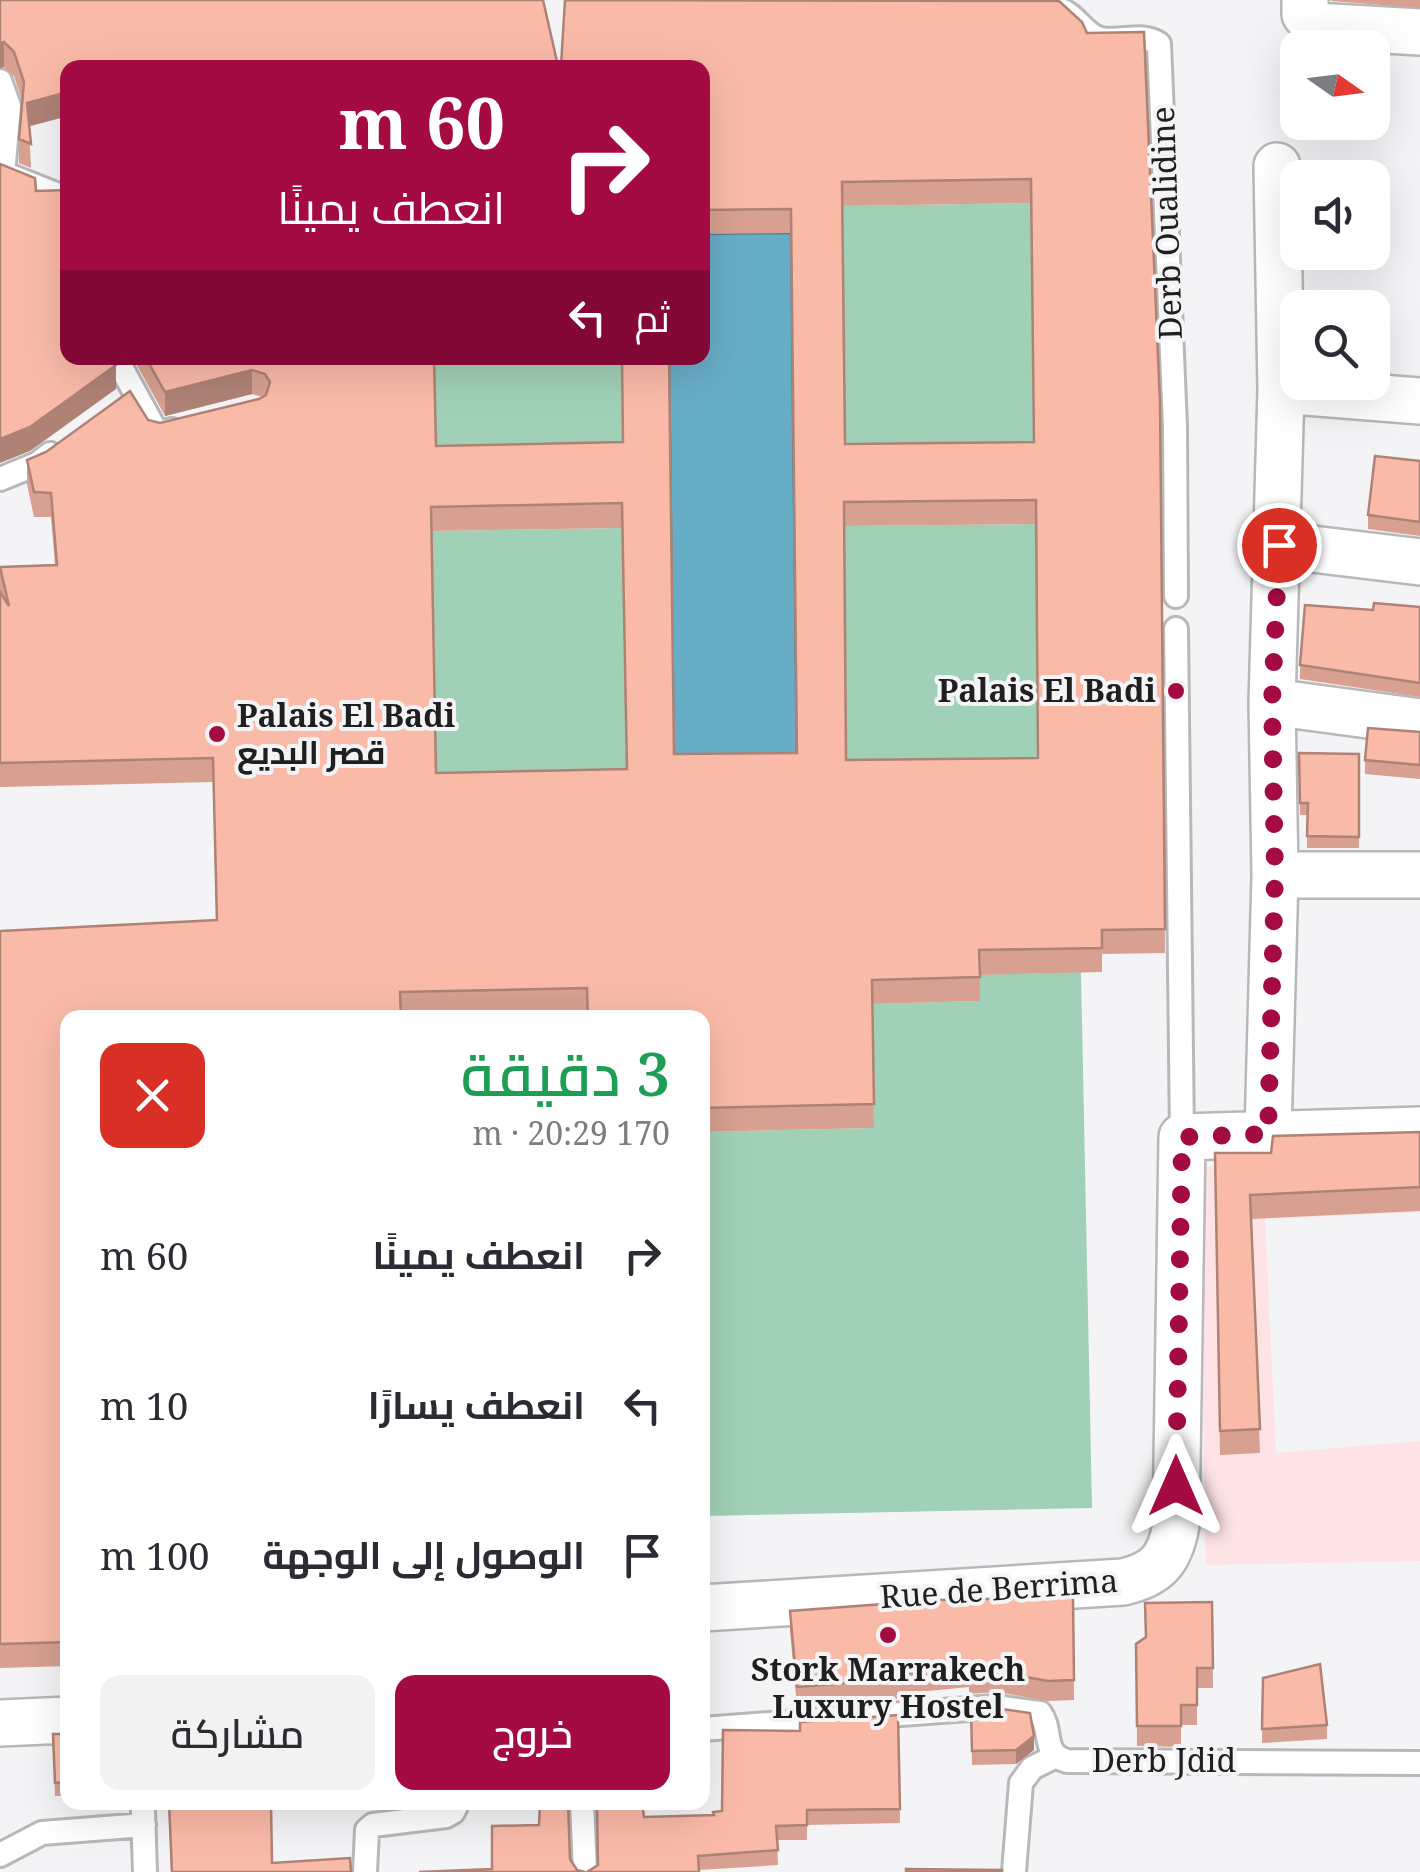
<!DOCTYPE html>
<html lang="ar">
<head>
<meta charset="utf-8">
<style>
	body { margin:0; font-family:"Noto Serif",Cairo,serif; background:#f2f2f3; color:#2b2b33; direction:rtl; height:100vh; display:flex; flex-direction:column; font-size:38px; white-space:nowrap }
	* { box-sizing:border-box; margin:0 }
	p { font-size:32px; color:#7c7c81 }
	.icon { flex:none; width:55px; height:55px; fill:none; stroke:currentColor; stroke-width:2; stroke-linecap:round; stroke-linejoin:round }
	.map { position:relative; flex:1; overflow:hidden; direction:ltr }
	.sheet { position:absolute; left:60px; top:1010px; width:650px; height:800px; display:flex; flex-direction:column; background:#fff; border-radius:20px; box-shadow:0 10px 40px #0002; direction:rtl }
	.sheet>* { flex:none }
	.hud { position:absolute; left:60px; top:60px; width:650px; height:305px; border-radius:20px; box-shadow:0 10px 40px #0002; direction:rtl; background:#a40b43; color:#fff; overflow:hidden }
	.needle { width:65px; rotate:104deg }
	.buttons { position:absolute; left:1280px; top:30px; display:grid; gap:20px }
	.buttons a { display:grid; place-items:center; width:110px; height:110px; border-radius:20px; background:#fff; box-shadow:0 10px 40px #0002; font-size:50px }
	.pin { position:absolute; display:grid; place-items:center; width:85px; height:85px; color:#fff; margin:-42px; border:5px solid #fff; border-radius:50%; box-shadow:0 2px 10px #0007 }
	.me { position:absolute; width:110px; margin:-55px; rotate:0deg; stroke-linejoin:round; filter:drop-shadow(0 0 8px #0008) }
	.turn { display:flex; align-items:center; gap:35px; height:210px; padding:0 40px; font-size:45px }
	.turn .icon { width:130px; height:130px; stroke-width:2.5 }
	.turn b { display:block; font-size:70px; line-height:85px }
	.then { display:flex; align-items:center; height:95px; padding:0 40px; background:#0003; gap:20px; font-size:38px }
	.round { display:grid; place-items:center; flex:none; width:105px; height:105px; border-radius:20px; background:#f2f2f3 }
	.summary { display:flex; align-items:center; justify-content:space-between; height:170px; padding:0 40px }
	h1 { font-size:60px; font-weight:600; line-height:75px; color:#1e9e55 }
	.button { display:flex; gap:20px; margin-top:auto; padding:20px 40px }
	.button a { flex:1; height:115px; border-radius:20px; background:#a40b43; color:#fff; font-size:40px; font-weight:600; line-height:115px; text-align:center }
	.button a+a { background:#f2f2f3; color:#2b2b33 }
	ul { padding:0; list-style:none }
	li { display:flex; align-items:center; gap:30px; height:150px; padding:0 40px }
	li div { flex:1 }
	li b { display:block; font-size:38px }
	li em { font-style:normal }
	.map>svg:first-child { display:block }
	.commercial { fill:#fee3e4 }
	.green { fill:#a0d0b5 }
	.water { fill:#68adc6; stroke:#528294; stroke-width:2.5 }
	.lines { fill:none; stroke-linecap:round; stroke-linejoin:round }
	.service-casing { stroke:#b8b8ba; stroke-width:28 }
	.minor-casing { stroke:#b8b8ba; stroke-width:50 }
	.service { stroke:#fff; stroke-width:22 }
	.minor { stroke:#fff; stroke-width:45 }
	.wall { fill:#d7a090; fill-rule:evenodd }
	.shaded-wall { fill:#af8276 }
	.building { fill:#fabaa8; stroke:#af8276; stroke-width:2.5; fill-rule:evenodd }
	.route { stroke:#a40b43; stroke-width:18; stroke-dasharray:0 32.4 }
	.poi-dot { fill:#a40b43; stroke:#f4f4f6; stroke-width:4 }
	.labels { text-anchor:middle; stroke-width:8; stroke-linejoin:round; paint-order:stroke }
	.street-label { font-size:32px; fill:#1f1f20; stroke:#f4f4f6 }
	.poi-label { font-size:32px; font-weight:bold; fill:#1f1f20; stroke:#f4f4f6; text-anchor:end }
</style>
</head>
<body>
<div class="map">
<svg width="1420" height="1872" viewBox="0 0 1420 1872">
	<rect width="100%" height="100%" fill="#f4f4f6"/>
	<path class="commercial" d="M1420 1149V1212L1265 1219 1276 1453 1420 1441V1561L1206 1565 1199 1167Z"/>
	<path class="green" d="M1031 203 1034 466 845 468 842 206Z
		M434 358H621L623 467 435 470Z
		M1036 524 1038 782 846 784 845 526Z
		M622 528 627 794 436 797 431 531Z
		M1081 972 1092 1508 703 1516 702 1132 874 1128 872 1004 979 1001V975Z"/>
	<path class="water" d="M791 233 797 777 674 778 669 358H702L703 234Z"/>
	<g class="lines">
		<g class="service-casing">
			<path id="service" d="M1061 10C1077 16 1085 36 1101 39 1121 43 1143 32 1159 44L1175 426 1176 596
				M0 81 9 106 3 174
				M8 175 68 199
				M116 358 157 433 172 430
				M0 479 37 464 50 454
				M1176 629 1182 1137
				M702 1729 995 1707 1040 1713C1053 1730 1041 1754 1067 1761L1420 1763
				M582 1802 585 1872
				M143 1811 145 1872
				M0 1855 42 1833 144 1825
				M365 1872 367 1830 373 1825 446 1816 453 1812 458 1802
				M1014 1872 1021 1783 1032 1768 1056 1756"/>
		</g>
		<g class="minor-casing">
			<path id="minor" d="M1305 0V14L1315 26 1420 32
				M1281 390 1420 401
				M1279 545 1420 562
				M1272 702 1420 722
				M1275 875H1420
				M1268 1134 1275 875 1272 702 1281 390 1277 166
				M702 1608 1123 1582C1158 1574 1170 1559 1176 1525L1182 1137 1420 1130
				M0 1723 68 1720"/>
		</g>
		<use href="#service" class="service"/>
		<use href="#minor" class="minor"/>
	</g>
	<path class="wall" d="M0 0 558 66 1034 0 1160 402 1165 953 1102 954V972L980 975V1001L872 1004 874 1128 702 1132V1018L587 1012 401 1016 68 1018V1666L0 1668V931L216 920 213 782 0 787V567L55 565 51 517H34L27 484V460L148 420 160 423 262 397 252 394 165 416 133 358H434L436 446 623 442 674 754 796 753 791 233 702 234V68H68L29 126 31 168 19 163V139L22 101 14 76 4 67ZM1031 203 1034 442 845 444 842 206ZM1036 524 1038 758 846 760 845 526ZM622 528 626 769 436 773 432 531Z
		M1331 0H1420V8L1331 1Z
		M1420 461V536L1368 529V515Z
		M1420 607V697L1300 679V665L1373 610Z
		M1420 732V779L1365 774V760Z
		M1299 753 1359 754V848H1307V815H1300Z
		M1420 1132V1211L1251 1219 1260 1453 1220 1455 1215 1153H1271Z
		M1073 1597 1074 1700 1048 1701 997 1692 969 1694V1687L897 1694V1699L797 1707 790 1631V1611Z
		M1212 1602 1213 1688H1197V1725H1181V1747L1137 1746 1136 1644Z
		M1263 1678 1327 1725V1739L1262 1743Z
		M971 1710 1034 1750 1016 1764 972 1765Z
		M898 1715 900 1823 807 1825V1840H777L778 1865 699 1870 598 1865 644 1817 714 1815 722 1811 800 1731Z
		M53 1734H68V1796H55Z
		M168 1802H325L271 1805 171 1872Z"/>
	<path class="shaded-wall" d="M4 42V67L0 68V43Z
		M68 92V116L27 127V103Z
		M116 365V389L30 451 0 463V439Z
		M252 370V394L165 416V392Z
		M1034 1736V1750L1016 1764V1750Z"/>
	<path class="building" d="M0 0H543L558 66H561L565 0 1059 1 1082 22 1087 33 1144 32 1160 402 1165 929 1102 930V948L979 950 980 977 872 980 874 1104 702 1108V1018H588L587 988 400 992 401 1018H68V1642L0 1644V931L217 920 213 758 0 763V592L9 606 0 567 57 565 51 493 34 492 27 460 46 452 130 391 148 420 160 423 259 399 266 395 270 382 265 374 252 370 165 392 146 358H434L436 446 623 442 622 358H669L674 754 797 753 791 209 702 210V68H68V92L27 103 31 144 19 139 24 82 14 52 4 42 0 43ZM1031 179 1034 442 845 444 842 182ZM1036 500 1038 758 846 760 844 502ZM622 503 627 769 436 773 431 507Z
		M0 164 35 178 36 191 68 190V358H112L116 365 30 427 0 439Z
		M1375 456 1420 461V522L1368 515Z
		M1374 603 1420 607V683L1300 665 1305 605 1373 610Z
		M1368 728 1420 732V765L1365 760Z
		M1299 753 1359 754V837L1307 836 1308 803H1300Z
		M1420 1132V1187L1250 1195 1260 1429 1220 1431 1215 1153H1271L1273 1136Z
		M1073 1597 1074 1680 1048 1681 997 1672 969 1674V1667L897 1674V1679L797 1687 790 1611 938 1600Z
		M1212 1602 1213 1668H1197V1705H1181V1726H1137L1136 1644 1146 1637 1145 1603Z
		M1320 1664 1327 1725 1262 1729 1263 1678Z
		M995 1708 1030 1713 1034 1736 1016 1750 972 1751 971 1710Z
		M898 1715 900 1809 807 1810V1825L776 1826 778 1850 698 1856 699 1872H587L598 1865 597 1802H642L644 1817 714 1815 713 1812 722 1811 723 1730 800 1731V1722Z
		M53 1734H68V1782L55 1783Z
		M169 1802H271L272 1863 350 1858 351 1872H172Z
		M540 1802H568L570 1859 577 1870 585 1872H419L492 1869V1826L539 1825Z
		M906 1869 1002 1870V1872H906Z"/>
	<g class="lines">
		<path class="route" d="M1176 1486 1182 1137 1268 1134 1275 875 1272 702 1279 545"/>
	</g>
	<g class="poi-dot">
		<circle cx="1176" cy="691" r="10"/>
		<circle cx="217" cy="734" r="10"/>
		<circle cx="888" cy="1635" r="10"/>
	</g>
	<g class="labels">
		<g class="street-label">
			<text transform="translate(1167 223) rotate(-92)" y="11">Derb Oualidine</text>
			<text transform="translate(999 1589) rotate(-4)" y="11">Rue de Berrima</text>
			<text x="1164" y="1772">Derb Jdid</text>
		</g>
		<g class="poi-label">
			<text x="1156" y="702">Palais El Badi</text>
			<text x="237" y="727" text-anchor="start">Palais El Badi<tspan x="237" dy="37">قصر البديع</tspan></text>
			<text x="888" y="1681" text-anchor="middle">Stork Marrakech<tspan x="888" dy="37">Luxury Hostel</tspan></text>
		</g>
	</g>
</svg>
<div class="buttons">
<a><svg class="needle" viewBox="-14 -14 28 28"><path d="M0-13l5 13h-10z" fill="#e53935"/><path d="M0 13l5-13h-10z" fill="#7c7c81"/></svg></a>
<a><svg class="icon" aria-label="sound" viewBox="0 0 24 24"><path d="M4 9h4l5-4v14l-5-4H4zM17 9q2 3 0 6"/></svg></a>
<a><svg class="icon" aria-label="search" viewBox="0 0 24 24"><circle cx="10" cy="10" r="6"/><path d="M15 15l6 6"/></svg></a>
</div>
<div class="pin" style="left:1279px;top:545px;background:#d93025"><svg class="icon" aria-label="arrive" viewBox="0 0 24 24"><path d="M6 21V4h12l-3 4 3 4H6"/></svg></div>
<svg class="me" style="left:1176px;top:1486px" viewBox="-20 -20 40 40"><path d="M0-17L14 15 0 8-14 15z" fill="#a40b43" stroke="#fff" stroke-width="4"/></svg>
<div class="hud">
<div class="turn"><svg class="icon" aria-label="right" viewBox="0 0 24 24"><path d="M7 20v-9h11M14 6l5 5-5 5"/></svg><div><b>60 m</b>انعطف يمينًا</div></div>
<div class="then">ثم<svg class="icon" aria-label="left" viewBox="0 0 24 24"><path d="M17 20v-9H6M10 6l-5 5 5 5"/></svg></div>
</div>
<section class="sheet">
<div class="summary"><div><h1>3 دقيقة</h1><p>170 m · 20:29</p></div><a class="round" style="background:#d93025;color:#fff"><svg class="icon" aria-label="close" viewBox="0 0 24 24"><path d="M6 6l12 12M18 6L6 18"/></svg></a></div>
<ul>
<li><svg class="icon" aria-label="right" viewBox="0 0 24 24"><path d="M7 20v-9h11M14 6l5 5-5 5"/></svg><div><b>انعطف يمينًا</b></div><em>60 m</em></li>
<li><svg class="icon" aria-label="left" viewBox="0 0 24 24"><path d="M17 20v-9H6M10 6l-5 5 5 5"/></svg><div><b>انعطف يسارًا</b></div><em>10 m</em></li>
<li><svg class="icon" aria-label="arrive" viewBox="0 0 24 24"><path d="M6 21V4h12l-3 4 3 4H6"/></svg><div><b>الوصول إلى الوجهة</b></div><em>100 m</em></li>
</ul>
<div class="button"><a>خروج</a><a>مشاركة</a></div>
</section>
</div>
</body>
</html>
